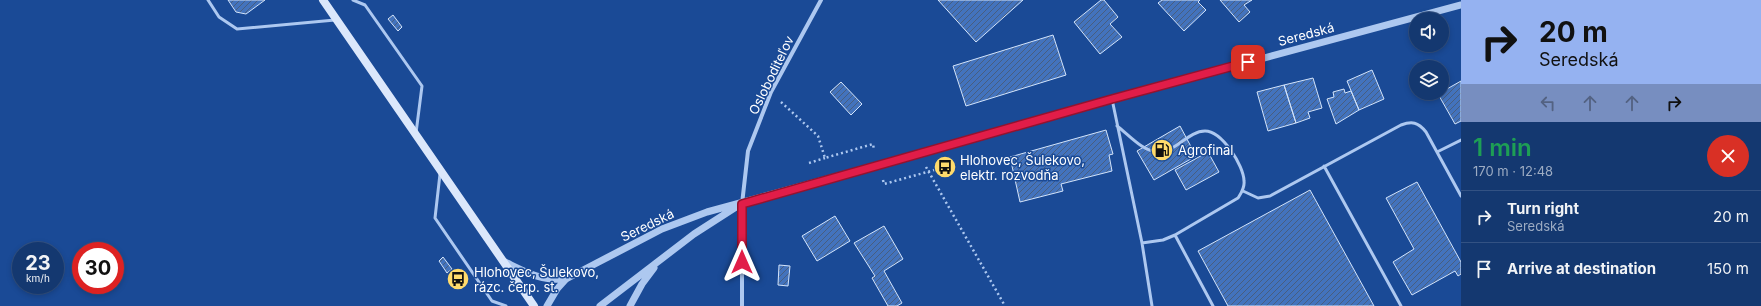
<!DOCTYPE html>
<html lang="en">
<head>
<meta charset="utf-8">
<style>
	body { margin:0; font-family:Inter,sans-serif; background:#214378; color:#f1f3f6; height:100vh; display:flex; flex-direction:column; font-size:15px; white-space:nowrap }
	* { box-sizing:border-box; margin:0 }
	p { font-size:13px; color:#9dacc3 }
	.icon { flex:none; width:22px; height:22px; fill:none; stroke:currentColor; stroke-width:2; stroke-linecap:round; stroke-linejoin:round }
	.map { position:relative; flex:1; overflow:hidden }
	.details { display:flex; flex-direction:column; background:#143870; width:300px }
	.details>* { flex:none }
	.top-card { background:#95b2f1; color:#111; overflow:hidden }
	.controls { position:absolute; left:1409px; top:12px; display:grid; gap:8px }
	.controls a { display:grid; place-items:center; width:40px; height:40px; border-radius:50%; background:#143870; box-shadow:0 2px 6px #0003,0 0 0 1px #335283; font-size:20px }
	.speed { position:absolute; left:12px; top:242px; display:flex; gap:8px; font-size:20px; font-weight:700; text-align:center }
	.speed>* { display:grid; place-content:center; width:52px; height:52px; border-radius:50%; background:#143870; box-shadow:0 2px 6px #0003,0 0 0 1px #335283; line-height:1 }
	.speed small { font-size:10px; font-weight:400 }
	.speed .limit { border:6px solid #d22; background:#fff; color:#111 }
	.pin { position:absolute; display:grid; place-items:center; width:34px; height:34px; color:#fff; margin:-17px; border-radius:8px; box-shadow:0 2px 6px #0006 }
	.me { position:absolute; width:44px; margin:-22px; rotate:0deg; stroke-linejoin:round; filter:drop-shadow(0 0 3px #0008) }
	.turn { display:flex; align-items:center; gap:14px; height:84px; padding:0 12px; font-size:18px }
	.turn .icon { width:52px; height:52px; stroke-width:2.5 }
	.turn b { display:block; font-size:28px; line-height:34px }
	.lanes { display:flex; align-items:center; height:38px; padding:0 12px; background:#0003; justify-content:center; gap:20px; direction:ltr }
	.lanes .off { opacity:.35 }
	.round { display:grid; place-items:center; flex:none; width:42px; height:42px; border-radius:21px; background:#214378 }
	.summary { display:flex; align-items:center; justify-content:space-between; height:68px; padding:0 12px }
	h1 { font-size:24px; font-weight:600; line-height:30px; color:#1e9e55 }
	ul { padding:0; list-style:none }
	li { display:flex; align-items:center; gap:12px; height:52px; padding:0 12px; border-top:1px solid #335283 }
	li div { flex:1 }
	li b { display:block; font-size:15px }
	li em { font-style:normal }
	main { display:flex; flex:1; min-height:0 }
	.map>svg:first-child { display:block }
	.building { fill:url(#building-hatch); stroke:#d3e4fb }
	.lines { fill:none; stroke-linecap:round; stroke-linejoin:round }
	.path { stroke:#adc8f0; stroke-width:2.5; stroke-dasharray:2 3; stroke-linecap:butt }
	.service { stroke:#adc8f0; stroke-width:3 }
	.minor { stroke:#adc8f0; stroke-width:4 }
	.tertiary { stroke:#adc8f0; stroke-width:7 }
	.secondary { stroke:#dbe7fb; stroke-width:8 }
	.route-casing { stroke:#92132f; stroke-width:10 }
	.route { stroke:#e11d48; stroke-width:7 }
	.labels { text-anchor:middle; stroke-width:3; stroke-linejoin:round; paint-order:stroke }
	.street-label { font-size:13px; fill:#fff; stroke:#1a4a96 }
	.poi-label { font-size:13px; fill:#fff; stroke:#1a4a96; text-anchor:start }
</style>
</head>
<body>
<main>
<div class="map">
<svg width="1461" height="306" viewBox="0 0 1461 306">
	<defs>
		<pattern id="building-hatch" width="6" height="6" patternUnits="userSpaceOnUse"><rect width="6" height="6" fill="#4373bd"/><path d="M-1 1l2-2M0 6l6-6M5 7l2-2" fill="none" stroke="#485e7f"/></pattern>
	</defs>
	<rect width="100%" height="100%" fill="#1a4a96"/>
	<path class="building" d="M228 0H265L246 14 236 12Z
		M938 0H1023L976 42Z
		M1101 0H1104L1118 17 1110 24 1122 37 1100 54 1074 22Z
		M1162 0H1200L1198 2 1206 10 1184 31 1158 3Z
		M1220 0H1252L1244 5 1250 12 1239 22Z
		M393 15 402 27 398 31 388 19Z
		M1053 35 1066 75 966 106 953 66Z
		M1372 70 1384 99 1359 110 1347 81Z
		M1313 78 1322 108 1308 112 1310 118 1296 123 1284 85Z
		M1461 81V121L1455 124 1438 94Z
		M841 82 862 104 851 115 830 92Z
		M1284 85 1296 123 1268 131 1257 92Z
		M1344 89 1345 93 1351 91 1359 110 1336 124 1327 99 1334 97 1333 92Z
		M1180 126 1196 156 1154 180 1137 151Z
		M1106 130 1113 154 1109 155 1112 171 1061 184 1063 191 1020 202 1010 157Z
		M1208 152 1219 172 1186 190 1175 170Z
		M1417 182 1461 262V274L1458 276 1455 271 1412 295 1393 262 1414 249 1386 198Z
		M1310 190 1374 306H1228L1198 251Z
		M835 216 850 241 817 261 802 236Z
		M884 226 903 259 884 271 902 303 897 306H888L872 278 875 276 854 243Z
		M443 257 452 269 447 273 439 261Z
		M779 265 790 266 788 286 778 285Z"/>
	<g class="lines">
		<path class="path" d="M781 102 818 136 825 158 873 144 874 150
			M809 163 825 158
			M926 167 1005 306
			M883 180 884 184 945 167"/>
		<path class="service" d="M208 0 219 17 237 29 335 20
			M353 0 365 5 422 86 416 133
			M1112 99 1142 243 1152 306
			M1117 126C1128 134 1143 152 1158 152 1175 153 1188 131 1205 131 1222 131 1244 166 1244 181 1245 188 1241 193 1238 198L1175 235
			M1437 152 1461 140
			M1324 166 1401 306
			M440 174 435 218 492 301 506 306
			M1243 191 1258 198 1270 196 1401 125C1412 121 1418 122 1426 132L1461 196
			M1142 243 1163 240 1175 235 1213 306"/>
		<path class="minor" d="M742 306V204L748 151 771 92 821 0"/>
		<path class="tertiary" d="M503 261C526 272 540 281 566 279
			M547 306 557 289 566 279 662 229 707 212 919 154 1112 99 1461 5
			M600 306 694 234 736 207
			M630 306 642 284 654 268"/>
		<path class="secondary" d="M323 0 534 306"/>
	</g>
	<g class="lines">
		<g class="route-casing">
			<path id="route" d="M742 262V204L1112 99 1248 62"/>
		</g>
		<use href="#route" class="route"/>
	</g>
	<defs>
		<g id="fuel-disc" transform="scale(1.15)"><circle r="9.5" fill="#ffdb6c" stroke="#1a4a96"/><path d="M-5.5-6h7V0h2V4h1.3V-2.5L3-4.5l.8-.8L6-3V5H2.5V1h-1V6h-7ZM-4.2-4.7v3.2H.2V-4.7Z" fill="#111"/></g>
		<g id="bus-disc" transform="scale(1.15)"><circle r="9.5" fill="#ffdb6c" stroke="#1a4a96"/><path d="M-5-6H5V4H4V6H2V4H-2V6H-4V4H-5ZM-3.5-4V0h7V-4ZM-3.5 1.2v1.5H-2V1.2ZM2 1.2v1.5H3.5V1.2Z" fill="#111"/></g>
	</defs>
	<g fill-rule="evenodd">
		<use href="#fuel-disc" x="1162" y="150"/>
		<use href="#bus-disc" x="945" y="167"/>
		<use href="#bus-disc" x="458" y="279"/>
	</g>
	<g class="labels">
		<g class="street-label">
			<text transform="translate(1306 34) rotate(-15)" y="5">Seredská</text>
			<text transform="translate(771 75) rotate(-64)" y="5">Osloboditeľov</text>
			<text transform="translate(647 225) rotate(-26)" y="5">Seredská</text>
		</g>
		<g class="poi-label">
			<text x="1178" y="155">Agrofinal</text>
			<text x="960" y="165">Hlohovec, Šulekovo,<tspan x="960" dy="15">elektr. rozvodňa</tspan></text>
			<text x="474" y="277">Hlohovec, Šulekovo,<tspan x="474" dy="15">rázc. čerp. st.</tspan></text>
		</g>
	</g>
</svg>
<div class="controls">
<a><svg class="icon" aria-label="sound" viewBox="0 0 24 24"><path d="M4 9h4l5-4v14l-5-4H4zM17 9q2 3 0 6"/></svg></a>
<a><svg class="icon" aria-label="layers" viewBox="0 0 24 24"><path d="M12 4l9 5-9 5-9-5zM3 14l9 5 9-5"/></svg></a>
</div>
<div class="speed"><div>23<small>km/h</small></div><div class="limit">30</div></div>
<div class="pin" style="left:1248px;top:62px;background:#d93025"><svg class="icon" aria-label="arrive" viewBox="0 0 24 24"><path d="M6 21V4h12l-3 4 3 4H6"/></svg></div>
<svg class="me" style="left:742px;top:262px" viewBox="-20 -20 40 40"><path d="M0-17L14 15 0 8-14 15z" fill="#e11d48" stroke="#fff" stroke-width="4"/></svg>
</div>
<section class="details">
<div class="top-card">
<div class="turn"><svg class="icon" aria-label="right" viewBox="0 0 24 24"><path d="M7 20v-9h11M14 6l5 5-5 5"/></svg><div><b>20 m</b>Seredská</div></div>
<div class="lanes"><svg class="icon off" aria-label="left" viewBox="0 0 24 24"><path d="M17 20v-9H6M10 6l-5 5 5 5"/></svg><svg class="icon off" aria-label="ahead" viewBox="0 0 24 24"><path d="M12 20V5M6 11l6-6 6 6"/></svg><svg class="icon off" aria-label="ahead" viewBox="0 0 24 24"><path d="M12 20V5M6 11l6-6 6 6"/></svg><svg class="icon" aria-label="right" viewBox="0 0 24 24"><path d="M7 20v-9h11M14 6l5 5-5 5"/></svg></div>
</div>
<div class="summary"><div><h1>1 min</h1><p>170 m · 12:48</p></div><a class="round" style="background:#d93025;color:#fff"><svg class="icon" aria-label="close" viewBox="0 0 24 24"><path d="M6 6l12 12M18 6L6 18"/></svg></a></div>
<ul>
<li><svg class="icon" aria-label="right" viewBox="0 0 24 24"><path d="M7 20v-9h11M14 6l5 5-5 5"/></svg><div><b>Turn right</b><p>Seredská</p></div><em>20 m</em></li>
<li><svg class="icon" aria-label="arrive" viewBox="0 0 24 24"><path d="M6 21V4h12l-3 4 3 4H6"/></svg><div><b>Arrive at destination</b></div><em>150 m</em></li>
</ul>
</section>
</main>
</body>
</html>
